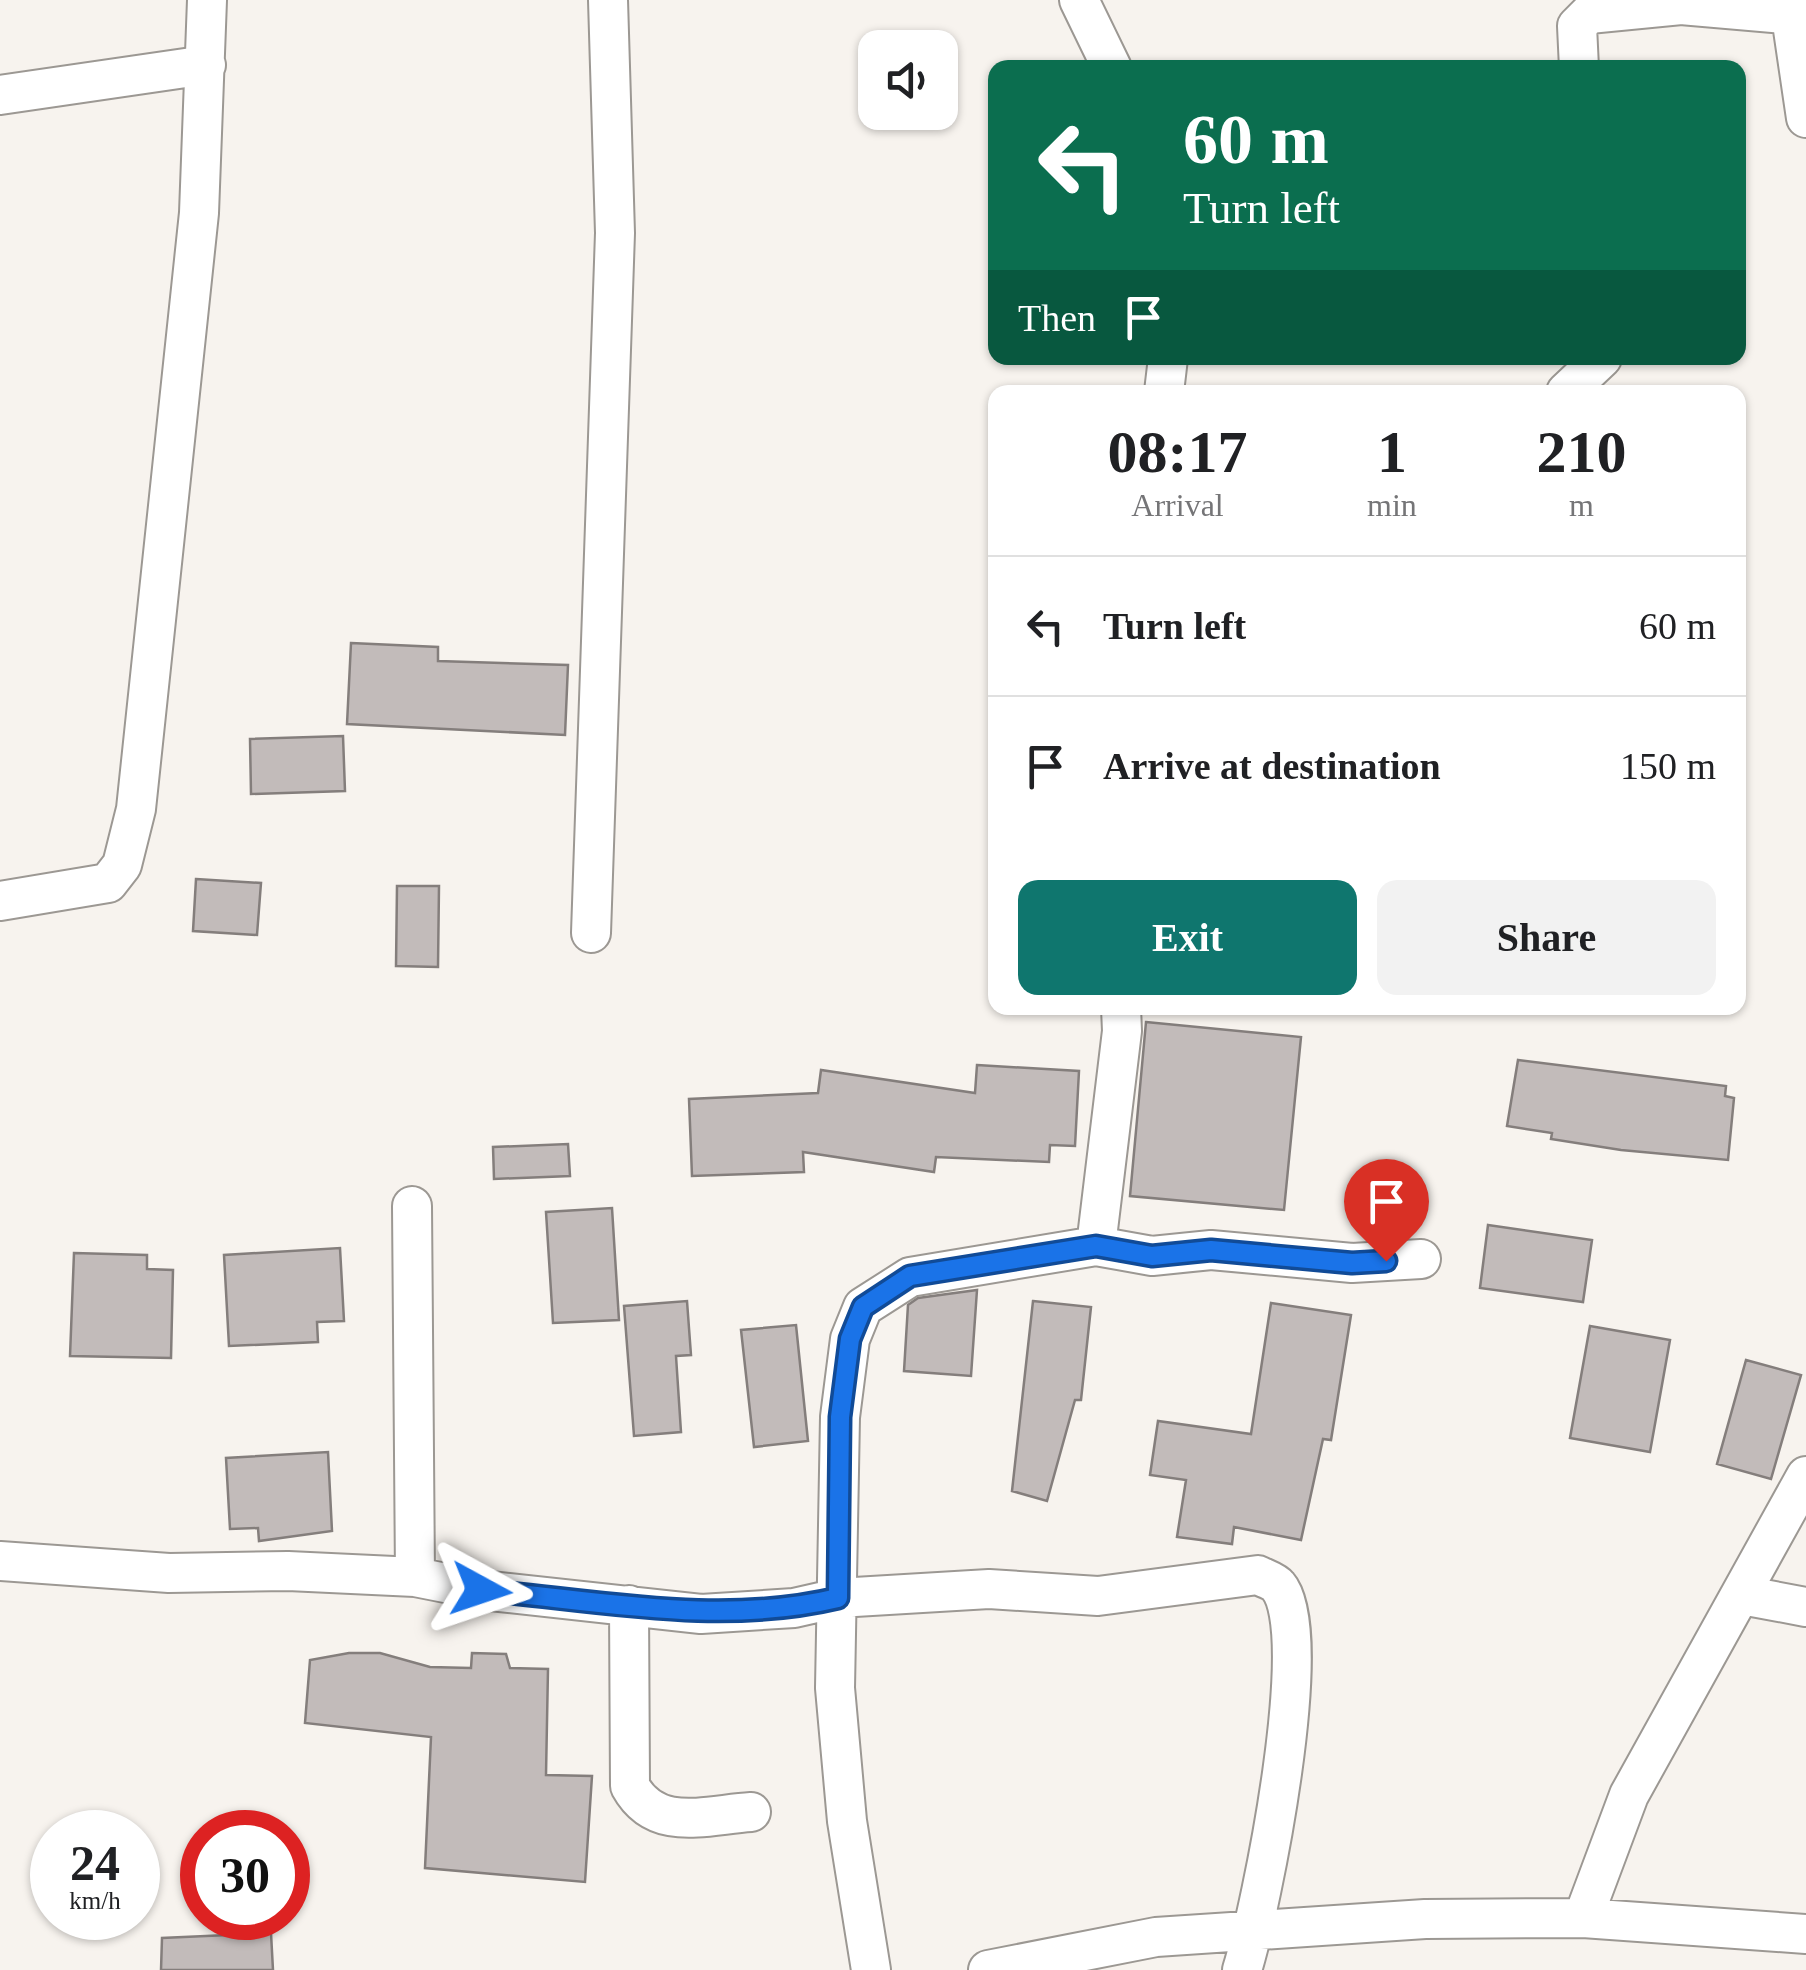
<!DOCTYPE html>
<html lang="en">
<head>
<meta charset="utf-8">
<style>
	body { margin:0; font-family:Georgia,serif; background:#f2f2f2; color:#202124; height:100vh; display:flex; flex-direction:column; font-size:38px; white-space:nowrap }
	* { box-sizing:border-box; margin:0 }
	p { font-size:32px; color:#757577 }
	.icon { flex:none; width:55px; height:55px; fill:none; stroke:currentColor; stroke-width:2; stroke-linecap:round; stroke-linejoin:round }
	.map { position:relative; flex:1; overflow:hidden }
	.panel { position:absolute; left:988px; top:385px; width:758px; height:630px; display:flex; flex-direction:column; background:#fff; border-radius:20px; box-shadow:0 2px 8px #0004 }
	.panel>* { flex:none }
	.top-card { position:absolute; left:988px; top:60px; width:758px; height:305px; border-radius:20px; box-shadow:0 2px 8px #0004; background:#0b6e4f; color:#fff; overflow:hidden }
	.buttons { position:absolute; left:858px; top:30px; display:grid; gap:20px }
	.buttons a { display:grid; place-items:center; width:100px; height:100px; border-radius:20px; background:#fff; box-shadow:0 2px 8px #0004; font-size:50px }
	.speed { position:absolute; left:30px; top:1810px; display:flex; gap:20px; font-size:50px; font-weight:700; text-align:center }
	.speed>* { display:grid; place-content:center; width:130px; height:130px; border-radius:50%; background:#fff; box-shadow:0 2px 8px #0004; line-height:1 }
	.speed small { font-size:25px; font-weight:400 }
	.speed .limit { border:15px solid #d22; background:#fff; color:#111 }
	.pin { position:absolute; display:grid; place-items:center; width:85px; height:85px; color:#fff; margin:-102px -42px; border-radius:50% 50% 50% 0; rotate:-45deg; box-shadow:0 0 10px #0007 }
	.pin .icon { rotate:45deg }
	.me { position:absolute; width:110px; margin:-55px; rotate:95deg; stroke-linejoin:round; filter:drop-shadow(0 0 8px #0008) }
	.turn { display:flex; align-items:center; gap:35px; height:210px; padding:0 30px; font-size:45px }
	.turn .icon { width:130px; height:130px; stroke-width:2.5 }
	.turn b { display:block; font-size:70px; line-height:85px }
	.then { display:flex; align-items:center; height:95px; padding:0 30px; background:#0003; gap:20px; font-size:38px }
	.eta { display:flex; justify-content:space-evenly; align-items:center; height:170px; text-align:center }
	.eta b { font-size:60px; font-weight:600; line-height:70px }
	.button { display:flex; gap:20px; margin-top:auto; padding:20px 30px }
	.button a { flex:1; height:115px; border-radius:20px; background:#0f766e; color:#fff; font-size:40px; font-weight:600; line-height:115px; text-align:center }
	.button a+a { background:#f2f2f2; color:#202124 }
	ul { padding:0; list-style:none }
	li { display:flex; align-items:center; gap:30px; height:140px; padding:0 30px; border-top:2px solid #e0e0e0 }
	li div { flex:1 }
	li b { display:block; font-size:38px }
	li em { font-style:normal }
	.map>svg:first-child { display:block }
	.building { fill:#c2bbba; stroke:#847e7c; stroke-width:2.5 }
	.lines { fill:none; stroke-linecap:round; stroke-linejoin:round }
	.minor-casing { stroke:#9c9893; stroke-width:42 }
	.minor { stroke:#fff; stroke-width:38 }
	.route-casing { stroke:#114b97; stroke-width:25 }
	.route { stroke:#1a73e8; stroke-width:18 }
</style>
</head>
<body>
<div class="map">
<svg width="1806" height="1970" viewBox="0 0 1806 1970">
	<rect width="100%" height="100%" fill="#f7f3ee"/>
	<path class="building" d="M351 643 438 647V661L568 665 565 735 347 724Z
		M343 736 345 791 251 794 250 739Z
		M196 879 261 883 257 935 193 931Z
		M397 886H439L438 967 396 966Z
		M1146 1022 1301 1037 1284 1210 1130 1196Z
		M1518 1060 1726 1086 1725 1096 1734 1098 1728 1160 1621 1150 1551 1139 1552 1133 1507 1126Z
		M977 1065 1079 1071 1075 1146 1050 1145 1049 1162 936 1157 934 1172 803 1152 804 1172 692 1176 689 1099 818 1093 821 1070 975 1093Z
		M568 1144 570 1176 494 1179 493 1147Z
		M612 1208 619 1320 553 1323 546 1212Z
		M1488 1225 1592 1240 1583 1302 1480 1288Z
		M340 1248 344 1321 317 1322 318 1342 229 1346 224 1255Z
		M74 1253 147 1255V1269L173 1270 171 1358 70 1356Z
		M977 1290 971 1376 904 1371 908 1305 918 1298Z
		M687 1301 691 1355 676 1356 681 1432 634 1436 624 1306Z
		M1033 1301 1091 1307 1081 1400H1075L1047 1501 1012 1491Z
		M1271 1303 1351 1315 1331 1440 1323 1439 1301 1540 1234 1527 1232 1544 1177 1537 1186 1480 1150 1475 1158 1421 1251 1434Z
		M796 1325 808 1441 754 1447 741 1330Z
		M1590 1326 1670 1340 1650 1452 1570 1438Z
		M1746 1360 1801 1375 1771 1479 1717 1464Z
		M328 1452 332 1531 259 1541 258 1528 230 1529 226 1458Z
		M349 1653H380L430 1667 471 1668 472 1653 506 1654 510 1668 548 1669 546 1775 592 1776 585 1882 425 1868 431 1737 305 1723 310 1660Z
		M271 1933 273 1970H161L162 1938Z"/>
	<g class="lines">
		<g class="minor-casing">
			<path id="minor" d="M1079 0 1112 68
				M1791 16 1806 118
				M1579 68 1577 26 1589 14 1681 5 1806 16
				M0 95 206 65
				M1164 392 1168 358
				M1566 392 1602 358
				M0 901 108 883 122 865 136 809 199 213 207 0
				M591 933 615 233 608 0
				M412 1206 415 1577
				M1096 1246 1122 1031 1121 1008
				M0 1561 169 1573 288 1571 415 1577 481 1590 701 1614 794 1608 838 1598 989 1589 1098 1596 1258 1575C1263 1578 1274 1581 1278 1586 1318 1632 1261 1909 1242 1970
				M1742 1595 1806 1607
				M629 1605 630 1786C656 1833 705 1815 751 1812
				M1583 1918 1629 1795 1806 1476
				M871 1970 847 1821 835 1688 840 1417 850 1339 863 1307 910 1277 1096 1246 1152 1256 1211 1250 1352 1263 1421 1259
				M988 1970 1156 1937 1425 1919 1583 1918 1806 1934"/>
		</g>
		<use href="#minor" class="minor"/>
	</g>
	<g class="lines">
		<g class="route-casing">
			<path id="route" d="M481 1590C601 1601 720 1626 838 1598L840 1417 850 1339 863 1307 910 1276 1096 1246 1152 1256 1211 1250 1352 1263 1386 1261"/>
		</g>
		<use href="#route" class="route"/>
	</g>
</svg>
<div class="buttons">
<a><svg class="icon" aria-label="sound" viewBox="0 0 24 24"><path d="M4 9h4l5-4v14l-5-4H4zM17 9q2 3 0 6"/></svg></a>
</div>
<div class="speed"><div>24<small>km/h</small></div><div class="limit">30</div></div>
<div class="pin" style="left:1386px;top:1261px;background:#d93025"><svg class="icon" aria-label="arrive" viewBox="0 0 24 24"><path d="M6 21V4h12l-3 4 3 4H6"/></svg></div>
<svg class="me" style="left:481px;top:1590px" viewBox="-20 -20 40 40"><path d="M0-17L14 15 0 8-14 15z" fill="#1a73e8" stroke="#fff" stroke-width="4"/></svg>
<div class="top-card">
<div class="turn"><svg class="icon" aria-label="left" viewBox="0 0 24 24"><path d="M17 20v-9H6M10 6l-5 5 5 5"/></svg><div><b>60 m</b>Turn left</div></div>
<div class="then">Then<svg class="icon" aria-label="arrive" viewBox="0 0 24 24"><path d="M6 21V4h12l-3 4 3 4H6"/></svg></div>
</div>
<section class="panel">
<div class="eta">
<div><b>08:17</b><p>Arrival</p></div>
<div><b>1</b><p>min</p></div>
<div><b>210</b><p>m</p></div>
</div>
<ul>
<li><svg class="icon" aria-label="left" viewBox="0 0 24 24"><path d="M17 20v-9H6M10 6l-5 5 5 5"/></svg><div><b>Turn left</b></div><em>60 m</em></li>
<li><svg class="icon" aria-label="arrive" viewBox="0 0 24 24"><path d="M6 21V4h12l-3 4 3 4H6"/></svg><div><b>Arrive at destination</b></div><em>150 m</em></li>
</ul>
<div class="button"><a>Exit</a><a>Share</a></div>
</section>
</div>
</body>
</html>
